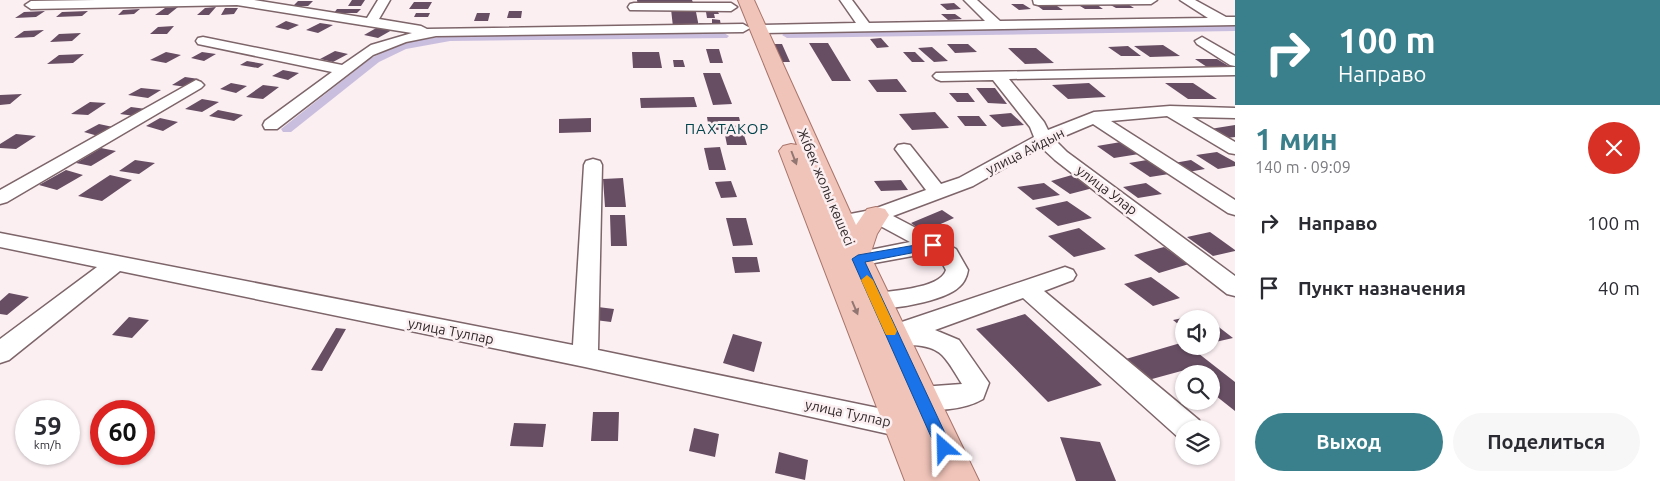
<!DOCTYPE html>
<html lang="ru">
<head>
<meta charset="utf-8">
<style>
	body { margin:0; font-family:Ubuntu,sans-serif; background:#f7f7f7; color:#2b2b33; height:100vh; display:flex; flex-direction:column; font-size:19px; white-space:nowrap }
	* { box-sizing:border-box; margin:0 }
	p { font-size:16px; color:#7c7c81 }
	.icon { flex:none; width:28px; height:28px; fill:none; stroke:currentColor; stroke-width:2; stroke-linecap:round; stroke-linejoin:round }
	.map { position:relative; flex:1; overflow:hidden }
	.sheet { display:flex; flex-direction:column; background:#fff; width:425px }
	.sheet>* { flex:none }
	.top-card { background:#3a808c; color:#fff; overflow:hidden }
	.buttons { position:absolute; left:1175px; top:310px; display:grid; gap:10px }
	.buttons a { display:grid; place-items:center; width:45px; height:45px; border-radius:50%; background:#fff; box-shadow:0 1px 4px #0004; font-size:25px }
	.speed { position:absolute; left:15px; top:400px; display:flex; gap:10px; font-size:25px; font-weight:700; text-align:center }
	.speed>* { display:grid; place-content:center; width:65px; height:65px; border-radius:50%; background:#fff; box-shadow:0 1px 4px #0004; line-height:1 }
	.speed small { font-size:12px; font-weight:400 }
	.speed .limit { border:8px solid #d22; background:#fff; color:#111 }
	.pin { position:absolute; display:grid; place-items:center; width:42px; height:42px; color:#fff; margin:-21px; border-radius:10px; box-shadow:0 2px 8px #0006 }
	.me { position:absolute; width:55px; margin:-28px; rotate:335deg; stroke-linejoin:round; filter:drop-shadow(0 0 4px #0008) }
	.turn { display:flex; align-items:center; gap:18px; height:105px; padding:0 20px; font-size:22px }
	.turn .icon { width:65px; height:65px; stroke-width:2.5 }
	.turn b { display:block; font-size:35px; line-height:42px }
	.round { display:grid; place-items:center; flex:none; width:52px; height:52px; border-radius:26px; background:#f7f7f7 }
	.head { display:flex; align-items:center; justify-content:space-between; height:85px; padding:0 20px }
	h1 { font-size:30px; font-weight:600; line-height:38px; color:#3a808c }
	.button { display:flex; gap:10px; margin-top:auto; padding:10px 20px }
	.button a { flex:1; height:58px; border-radius:30px; background:#3a808c; color:#fff; font-size:20px; font-weight:600; line-height:58px; text-align:center }
	.button a+a { background:#f7f7f7; color:#2b2b33 }
	ul { padding:0; list-style:none }
	li { display:flex; align-items:center; gap:15px; height:65px; padding:0 20px }
	li div { flex:1 }
	li b { display:block; font-size:19px }
	li em { font-style:normal }
	main { display:flex; flex:1; min-height:0 }
	.map>svg:first-child { display:block }
	.lines { fill:none; stroke-linecap:round; stroke-linejoin:round }
	.canal { fill:#cabede; fill-rule:evenodd }
	.building { fill:#684e63 }
	.minor-casing { stroke:#7d656a; stroke-width:3 }
	.major-casing { stroke:#a87469; stroke-width:2 }
	.minor { fill:#fff; fill-rule:evenodd }
	.major { fill:#f1c4b9; fill-rule:evenodd }
	.oneway { fill:#927672 }
	.route { fill:#1a73e8; stroke:#114b97 }
	.slow { fill:#f59e0b }
	.labels { text-anchor:middle; stroke-width:5; stroke-linejoin:round; paint-order:stroke }
	.street-label { font-size:14px; fill:#32282a; stroke:#fbeff2 }
	.neighbourhood-label { font-size:15px; letter-spacing:1px; fill:#00434b; stroke:#fbeff2 }
</style>
</head>
<body>
<main>
<div class="map">
<svg width="1235" height="481" viewBox="0 0 1235 481">
	<rect width="100%" height="100%" fill="#fbeff2"/>
	<g class="lines">
		<path class="canal" d="M1235 25V31L787 38 782 35 787 32Z
			M724 33 729 36 727 38 450 41 406 49 379 62 291 132H283L281 129 371 58 403 43 450 35Z"/>
	</g>
	<path class="building" d="M352 0H365L361 6H348Z
		M637 0H692L694 5H638Z
		M298 1H313L308 6H293Z
		M1123 1 1134 8H1116L1105 2Z
		M414 2H432L428 9H409Z
		M1093 2 1103 9H1085L1075 3Z
		M954 3 961 9 947 10 940 4Z
		M1011 4H1023L1031 9 1019 10Z
		M1035 4H1054L1063 10H1043Z
		M178 7 168 15H155L165 8Z
		M216 7 209 15H197L205 8Z
		M225 8H238L234 14 221 15Z
		M140 9 134 14 118 15 123 10Z
		M337 9H361L357 13H334Z
		M671 9H678L679 12H684V9H711L712 12H718L719 14H714L715 18H707L706 12H696L699 27H673Z
		M45 11 36 17 15 18 24 12Z
		M88 11 82 16 56 17 62 12Z
		M509 11H522L521 18H507Z
		M416 13H430L428 17H414Z
		M477 13H490L488 21H474Z
		M941 14H955L962 19 948 20Z
		M712 19 720 20 721 26H700L699 23 712 24Z
		M286 21 299 25 288 30 275 27Z
		M320 23 333 25 318 33 306 30Z
		M174 26 167 34H150L158 27Z
		M378 27 392 30 378 38 364 35Z
		M44 30 34 37 14 38 24 31Z
		M81 33 72 41 50 42 59 34Z
		M881 38 889 47 877 48 870 39Z
		M809 43H828L851 81H832Z
		M770 44H782L790 62H778Z
		M947 44H968L977 52 955 53Z
		M1163 45 1180 56 1150 57 1134 46Z
		M1128 46 1141 56H1121L1108 47Z
		M932 47 948 61 934 62 918 48Z
		M1008 48H1036L1054 63 1025 64Z
		M706 49H719L723 63H710Z
		M335 51 348 54 333 62 320 59Z
		M166 52 181 55 166 63 150 60Z
		M202 52 216 54 204 61 191 58Z
		M632 52H659L662 68H633Z
		M903 52H915L925 62H912Z
		M84 54 73 63 47 64 59 55Z
		M1195 59H1217L1232 68 1210 69Z
		M673 60H683L685 67H674Z
		M247 61 264 64 258 68 240 65Z
		M283 70 299 73 288 80 272 76Z
		M703 73H720L732 104 713 105Z
		M185 77 199 79 187 87 172 85Z
		M897 79 907 92H877L868 80Z
		M231 83 247 86 236 93 220 89Z
		M1089 83 1106 97 1068 99 1052 85Z
		M1165 83H1193L1217 99H1188Z
		M263 85 279 87 263 99 246 97Z
		M141 88 161 90 148 98 128 95Z
		M976 88H995L1007 104 988 103Z
		M949 93H968L975 102H957Z
		M22 94 10 104 0 105V95Z
		M694 97 697 107 641 108 640 98Z
		M202 99 219 102 202 112 185 109Z
		M90 102 106 103 88 115 71 114Z
		M131 107 146 109 135 116 120 114Z
		M218 110 243 115 234 121 209 116Z
		M935 112 949 128 912 130 899 114Z
		M1011 113 1024 125 1002 127 989 115Z
		M957 116H979L987 126H965Z
		M707 117H739L740 121H718L719 125 741 126 742 130H709Z
		M160 118 178 122 163 131 146 126Z
		M591 118V132L559 133V119Z
		M99 124 113 127 98 136 84 132Z
		M1235 125V137L1227 138 1210 129Z
		M16 134 36 136 16 149 0 148V144Z
		M725 135H744L747 145H727Z
		M1121 142 1139 154 1114 158 1097 146Z
		M720 147 726 170H709L704 148Z
		M101 148 116 151 91 166 76 163Z
		M1217 152 1235 162V166L1218 169 1196 155Z
		M135 160 155 163 139 174 119 171Z
		M1147 160 1169 174 1150 177 1129 163Z
		M1191 160 1205 169 1188 172 1174 163Z
		M66 170 83 175 57 190 39 185Z
		M110 175 132 180 102 201 78 196Z
		M1072 175 1093 188 1070 194 1051 181Z
		M623 178 626 207H605L603 179Z
		M901 180 908 190 881 191 874 181Z
		M731 181 737 197 721 198 715 182Z
		M1044 183 1060 195 1033 200 1017 187Z
		M1146 183 1162 194 1138 198 1123 187Z
		M1067 201 1092 218 1058 226 1035 208Z
		M942 210 954 218 923 232 911 223Z
		M610 215H625L627 246H611Z
		M726 218H746L753 245 733 246Z
		M1079 228 1106 249 1074 257 1048 236Z
		M1210 232 1235 250V251L1213 256 1187 237Z
		M1164 247 1189 264 1159 273 1134 255Z
		M732 257H757L760 272 735 273Z
		M1151 277 1180 298 1153 306 1124 284Z
		M9 293 29 297 7 315 0 314V301Z
		M598 307 614 309 611 322 595 320Z
		M1025 314 1102 385 1048 402 976 329Z
		M1202 314 1209 319H1184V329L1173 320Z
		M129 317 149 320 132 338 112 335Z
		M1211 321 1233 338 1211 343Z
		M336 328 346 329 322 371 311 370Z
		M733 334 762 342 754 372 723 363Z
		M1184 342V346H1189L1235 382V411L1211 392V374H1189L1185 370 1141 382 1119 361Z
		M593 412H619L618 441H591Z
		M514 423 546 424 543 447 510 446Z
		M694 428 719 434 715 457 689 451Z
		M1060 437 1100 442 1116 481H1076Z
		M779 452 808 460 805 480 775 473Z"/>
	<g class="lines">
		<g class="minor-casing">
			<path id="minor" d="M96 0H254L367 18 378 0H390L379 19 421 26 427 29 743 24 750 28 743 32 436 36 406 42 373 55 277 129H265L263 125 265 121 332 72 198 44 196 41 198 38 203 37 342 65 371 45 412 33 237 5 31 9 25 5 31 1Z
				M840 0H852L869 23 985 21 964 0H977L1000 21 1208 18 1180 0H1195L1226 17H1235V25L758 33 751 29 758 25 856 23Z
				M1033 0H1157L1151 4 1038 5 1034 4Z
				M634 3H731L737 7 731 11 630 10 628 7 630 4Z
				M1202 37 1235 56V66L1230 65 1197 44 1195 41Z
				M1235 67V75L1009 79 1044 122 1048 130 1094 112 1170 106 1235 108V118L1192 117 1235 142V154L1229 153 1167 116 1111 121 1235 200V215L1228 213 1093 124 1055 140 1067 152 1235 276V296L1227 294 1055 160 1041 147 973 186 893 216 956 249 968 270C967 276 964 283 959 287 945 301 887 312 869 307L865 301 869 295C887 290 940 290 946 270L940 259 929 253 858 266 850 264 847 259 850 254 910 242 873 222 826 231 819 230 816 225 819 220 871 210 926 190 895 149 898 145 904 144 910 145 941 184 959 178 1034 137 1030 127 993 80 941 81 936 79 933 76 936 73Z
				M196 80 201 82 204 85 201 88 7 202 0 204V190Z
				M593 159 600 161 602 165 598 350 902 413 912 417 916 425 912 433 902 437 585 367 120 271 9 360 0 363V339L97 267 0 247V233L573 345 584 165 586 161Z
				M1065 267 1073 270 1076 275 1073 280 1044 291 1199 420 1203 429H1184V439L1179 438 1023 298 935 330 959 340 989 383 983 399C964 410 933 413 911 406L907 398 911 390 921 387 962 384C956 375 950 363 942 355 928 341 901 347 884 342L881 335 884 328Z"/>
		</g>
		<g class="major-casing">
			<path id="major" d="M738 0H754L856 225 867 209 876 207 885 209 889 215 877 234 870 255 979 481H905L779 151 783 146 791 144 797 145Z"/>
		</g>
		<use href="#minor" class="minor"/>
		<use href="#major" class="major"/>
	</g>
	<defs><path id="oneway-solid" d="M-6-.8H1V-3.2L6.5 0L1 3.2V.8H-6Z" transform="scale(1.25)"/></defs>
	<g class="oneway">
		<use href="#oneway-solid" transform="translate(794 158) rotate(69)"/>
		<use href="#oneway-solid" transform="translate(855 308) rotate(67)"/>
	</g>
	<path class="route" d="M933 242 937 243 938 245 937 248 865 262 952 448 949 453 944 455 938 453 936 448 852 259 858 255Z"/>
	<path class="slow" d="M867 275 873 280 897 331 895 335H886L884 331 861 280Z"/>
	<g class="labels">
		<g class="street-label">
			<text transform="translate(1025 151) rotate(-27)" y="5">улица Айдын</text>
			<text transform="translate(826 187) rotate(67)" y="5">Жібек жолы көшесі</text>
			<text transform="translate(1107 190) rotate(37)" y="5">улица Улар</text>
			<text transform="translate(451 331) rotate(11)" y="5">улица Тулпар</text>
			<text transform="translate(848 413) rotate(12)" y="5">улица Тулпар</text>
		</g>
		<g class="neighbourhood-label">
			<text x="727" y="134">ПАХТАКОР</text>
		</g>
	</g>
</svg>
<div class="buttons">
<a><svg class="icon" aria-label="sound" viewBox="0 0 24 24"><path d="M4 9h4l5-4v14l-5-4H4zM17 9q2 3 0 6"/></svg></a>
<a><svg class="icon" aria-label="search" viewBox="0 0 24 24"><circle cx="10" cy="10" r="6"/><path d="M15 15l6 6"/></svg></a>
<a><svg class="icon" aria-label="layers" viewBox="0 0 24 24"><path d="M12 4l9 5-9 5-9-5zM3 14l9 5 9-5"/></svg></a>
</div>
<div class="speed"><div>59<small>km/h</small></div><div class="limit">60</div></div>
<div class="pin" style="left:933px;top:245px;background:#d93025"><svg class="icon" aria-label="arrive" viewBox="0 0 24 24"><path d="M6 21V4h12l-3 4 3 4H6"/></svg></div>
<svg class="me" style="left:944px;top:448px" viewBox="-20 -20 40 40"><path d="M0-17L14 15 0 8-14 15z" fill="#1a73e8" stroke="#fff" stroke-width="4"/></svg>
</div>
<section class="sheet">
<div class="top-card">
<div class="turn"><svg class="icon" aria-label="right" viewBox="0 0 24 24"><path d="M7 20v-9h11M14 6l5 5-5 5"/></svg><div><b>100 m</b>Направо</div></div>
</div>
<div class="head"><div><h1>1 мин</h1><p>140 m · 09:09</p></div><a class="round" style="background:#d93025;color:#fff"><svg class="icon" aria-label="close" viewBox="0 0 24 24"><path d="M6 6l12 12M18 6L6 18"/></svg></a></div>
<ul>
<li><svg class="icon" aria-label="right" viewBox="0 0 24 24"><path d="M7 20v-9h11M14 6l5 5-5 5"/></svg><div><b>Направо</b></div><em>100 m</em></li>
<li><svg class="icon" aria-label="arrive" viewBox="0 0 24 24"><path d="M6 21V4h12l-3 4 3 4H6"/></svg><div><b>Пункт назначения</b></div><em>40 m</em></li>
</ul>
<div class="button"><a>Выход</a><a>Поделиться</a></div>
</section>
</main>
</body>
</html>
